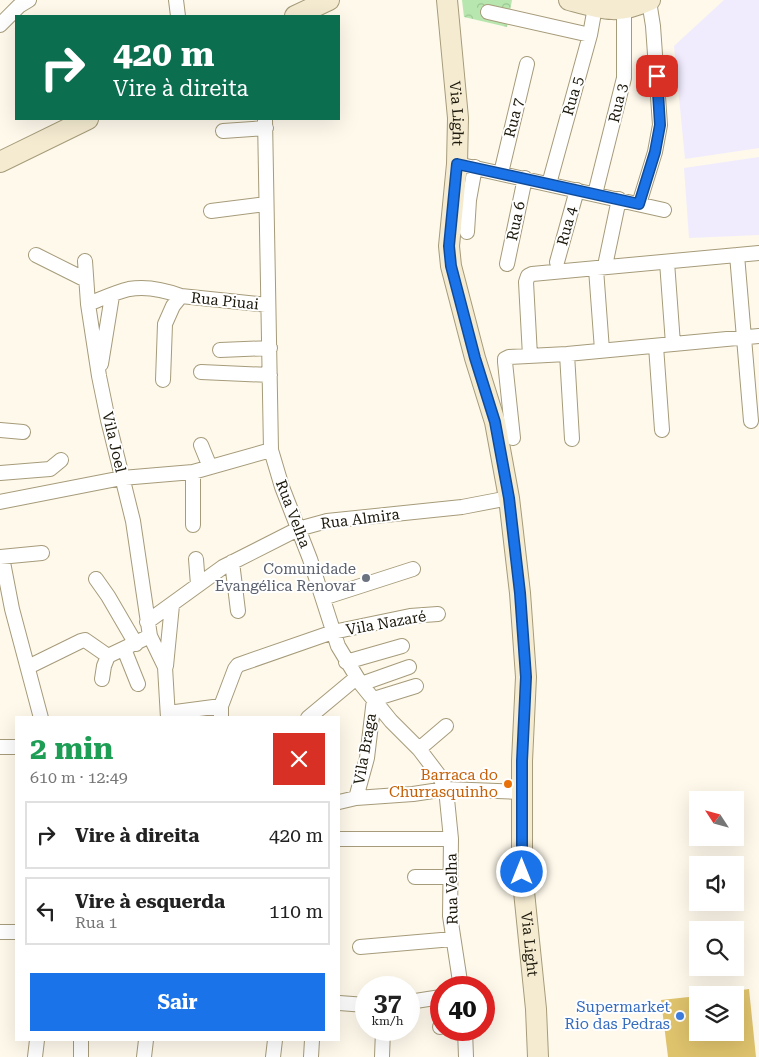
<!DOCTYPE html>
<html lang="pt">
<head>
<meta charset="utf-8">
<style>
	body { margin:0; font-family:"Roboto Serif",serif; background:#f6f6f6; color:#222; height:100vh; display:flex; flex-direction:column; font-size:19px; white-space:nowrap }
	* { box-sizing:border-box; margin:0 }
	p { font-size:16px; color:#767676 }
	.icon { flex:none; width:28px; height:28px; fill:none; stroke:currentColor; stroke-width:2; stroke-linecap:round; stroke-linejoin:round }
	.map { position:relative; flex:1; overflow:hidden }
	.sheet { position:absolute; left:15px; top:716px; width:325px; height:325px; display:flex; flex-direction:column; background:#fff; border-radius:0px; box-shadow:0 5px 20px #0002 }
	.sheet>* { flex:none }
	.guide { position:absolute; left:15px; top:15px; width:325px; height:105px; border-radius:0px; box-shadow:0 5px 20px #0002; background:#0b6e4f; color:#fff; overflow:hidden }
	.needle { width:32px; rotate:306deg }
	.fabs { position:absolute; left:689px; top:791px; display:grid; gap:10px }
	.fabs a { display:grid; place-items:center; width:55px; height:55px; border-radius:0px; background:#fff; box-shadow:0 5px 20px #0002; font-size:25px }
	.speed { position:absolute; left:355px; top:976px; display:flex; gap:10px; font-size:25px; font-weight:700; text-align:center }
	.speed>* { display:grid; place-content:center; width:65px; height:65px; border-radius:50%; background:#fff; box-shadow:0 5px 20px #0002; line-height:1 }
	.speed small { font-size:12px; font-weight:400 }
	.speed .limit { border:8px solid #d22; background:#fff; color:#111 }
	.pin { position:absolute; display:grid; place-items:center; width:42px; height:42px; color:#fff; margin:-21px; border-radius:10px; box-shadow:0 2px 8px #0006 }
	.me { position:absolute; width:55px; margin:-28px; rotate:0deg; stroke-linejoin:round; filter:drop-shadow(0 0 4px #0008) }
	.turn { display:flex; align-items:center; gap:18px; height:105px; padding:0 15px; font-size:22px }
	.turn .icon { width:65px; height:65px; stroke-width:2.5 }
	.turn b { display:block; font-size:35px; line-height:42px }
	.round { display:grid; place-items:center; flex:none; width:52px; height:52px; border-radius:0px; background:#f6f6f6 }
	.headline { display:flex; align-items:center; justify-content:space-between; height:85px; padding:0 15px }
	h1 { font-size:30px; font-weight:700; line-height:38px; color:#1e9e55 }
	.primary-button { display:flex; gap:10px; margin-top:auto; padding:10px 15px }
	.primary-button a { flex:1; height:58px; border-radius:0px; background:#1a73e8; color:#fff; font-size:20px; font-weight:700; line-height:58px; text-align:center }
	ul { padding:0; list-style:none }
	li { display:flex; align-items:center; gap:15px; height:68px; margin:0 10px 8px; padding:0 5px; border:2px solid #e0e0e0; border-radius:0px }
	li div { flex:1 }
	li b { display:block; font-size:19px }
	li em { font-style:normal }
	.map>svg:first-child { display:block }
	.education { fill:#f0ecfe }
	.park { fill:url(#park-crowns) }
	.building { fill:#dec26c }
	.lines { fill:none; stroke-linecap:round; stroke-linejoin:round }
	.street-casing { stroke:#a69b7a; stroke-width:16 }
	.secondary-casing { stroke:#a69b7a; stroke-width:22 }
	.street { stroke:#fff; stroke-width:14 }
	.secondary { stroke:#f5ebd1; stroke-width:20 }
	.route-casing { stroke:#114b97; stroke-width:12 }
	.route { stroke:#1a73e8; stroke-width:9 }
	.worship-dot { fill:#6b7280; stroke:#fff; stroke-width:2 }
	.food-dot { fill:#e8710a; stroke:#fff; stroke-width:2 }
	.shop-dot { fill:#3f7fe0; stroke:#fff; stroke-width:2 }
	.labels { text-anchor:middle; stroke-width:4; stroke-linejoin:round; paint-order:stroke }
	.street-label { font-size:15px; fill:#1b170a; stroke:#fff }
	.worship-label { font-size:15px; fill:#5b616d; stroke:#fff; text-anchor:end }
	.food-label { font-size:15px; fill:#c56008; stroke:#fff; text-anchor:end }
	.shop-label { font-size:15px; fill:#366cbe; stroke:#fff; text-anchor:end }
</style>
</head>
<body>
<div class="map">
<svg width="759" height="1057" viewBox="0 0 759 1057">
	<defs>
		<pattern id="park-crowns" width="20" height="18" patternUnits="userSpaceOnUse" patternTransform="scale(1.25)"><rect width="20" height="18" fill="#b7e7ae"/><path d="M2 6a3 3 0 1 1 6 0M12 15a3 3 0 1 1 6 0" fill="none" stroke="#9dc594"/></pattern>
	</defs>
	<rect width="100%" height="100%" fill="#fef9eb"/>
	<path class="education" d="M724 0H759V148L685 159 674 46Z
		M759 157V235L689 238 684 168Z"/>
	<path class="park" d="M462 0H512L507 27 464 17Z"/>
	<path class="building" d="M749 989 756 1057H668L661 1000 698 996V1032H735V991Z"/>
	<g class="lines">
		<g class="street-casing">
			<path id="street" d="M176 0 178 16
				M488 12 590 35
				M0 25 19 6 29 0
				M265 119 271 450 282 487 310 559 338 646 361 684 391 721 419 749 438 774 446 789 451 839 450 916 461 988
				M223 131 266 128
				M457 164 664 210
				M501 173 527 64
				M549 184 590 35 595 7
				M595 194 624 78V9
				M639 204 655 152 660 125 653 26 649 1
				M211 211 266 204
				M467 232 469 200 475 167
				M36 255 86 280
				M737 255 751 421
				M85 261 88 304 99 376 108 420 133 521 150 636 165 667 168 718
				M606 261 619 199
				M557 262 577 190
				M667 262 673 344
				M507 264 525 178
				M596 269 602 350
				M88 304C101 299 116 292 129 289 146 286 165 290 181 296
				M656 346 662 430
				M220 350 270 348
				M567 354 572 439
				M530 356 526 282 528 276 532 274 759 253
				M101 364 112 296
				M201 372 270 375
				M163 380 165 324 173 306 181 296 268 305
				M0 430 23 432
				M513 438 505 362V359L509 357 567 354 759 336
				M201 445 210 467
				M193 472V525
				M0 473 50 469 61 460
				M0 502 122 478 193 472 271 450
				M0 557 42 553
				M2 557 12 609 41 718
				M196 559 198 585
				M232 562 238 611
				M96 579 108 596 136 644
				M323 598 413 569
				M147 622 223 567 298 529 327 521 462 507 509 498
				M124 649 138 684
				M346 662 402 646
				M166 666 172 605
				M28 667 81 641 85 640 108 656 150 636
				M102 679 104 666 108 656
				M361 684 409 667
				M168 713 221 706
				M221 718V706L235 669 238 665 333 632 410 616 438 614
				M308 718 356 678
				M0 747H16
				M419 749 446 726
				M356 798 367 758 374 699 416 686
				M339 802 356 798 413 794 446 789 522 792
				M339 839H451
				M415 877H450
				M0 932H16
				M360 947 453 939
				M409 1002 441 997
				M339 1003 366 1005
				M440 1027 441 1026
				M465 1030 466 1057
				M35 1057 37 1040
				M81 1057V1040
				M144 1057 146 1040
				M273 1057 275 1040
				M311 1057 312 1040
				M382 1057 383 1030"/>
		</g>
		<g class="secondary-casing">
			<g id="secondary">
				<path id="s1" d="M447 0 458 118 457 164 449 246 451 266 475 358 495 422 509 498 520 593 526 677 522 761V872L536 1009 538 1057"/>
				<path d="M569 0C602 9 618 15 650 0"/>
				<path d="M295 16 329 0"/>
				<path d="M0 162 88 119"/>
			</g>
		</g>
		<use href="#street" class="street"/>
		<use href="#secondary" class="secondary"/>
	</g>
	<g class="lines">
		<g class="route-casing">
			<path id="route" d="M522 872V761L526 677 520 593 509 498 495 422 475 358 451 266 449 246 457 164 639 204 655 152 660 125 657 76"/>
		</g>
		<use href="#route" class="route"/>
	</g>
	<circle class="worship-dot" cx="366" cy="578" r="5"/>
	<circle class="food-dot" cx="508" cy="784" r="5"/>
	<circle class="shop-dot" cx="680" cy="1016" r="5"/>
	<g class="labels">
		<g class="street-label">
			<text transform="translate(573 96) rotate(-74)" y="5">Rua 5</text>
			<text transform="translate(618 103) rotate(-77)" y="5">Rua 3</text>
			<text dy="5" stroke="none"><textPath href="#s1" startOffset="114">Via Light</textPath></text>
			<text transform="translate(514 118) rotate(-76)" y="5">Rua 7</text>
			<text transform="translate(516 221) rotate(-78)" y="5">Rua 6</text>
			<text transform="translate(567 226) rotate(-75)" y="5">Rua 4</text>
			<text transform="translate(225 301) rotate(6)" y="5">Rua Piuai</text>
			<text transform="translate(114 442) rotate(77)" y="5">Vila Joel</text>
			<text transform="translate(293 514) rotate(69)" y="5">Rua Velha</text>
			<text transform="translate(360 519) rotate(-7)" y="5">Rua Almira</text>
			<text transform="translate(386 623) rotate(-10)" y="5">Vila Nazaré</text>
			<text transform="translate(365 749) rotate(-80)" y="5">Vila Braga</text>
			<text transform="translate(452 889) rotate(-91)" y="5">Rua Velha</text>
			<text dy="5" stroke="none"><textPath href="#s1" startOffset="954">Via Light</textPath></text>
		</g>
		<g class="worship-label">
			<text x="356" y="574">Comunidade<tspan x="356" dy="17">Evangélica Renovar</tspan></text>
		</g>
		<g class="food-label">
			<text x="498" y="780">Barraca do<tspan x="498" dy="17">Churrasquinho</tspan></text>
		</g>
		<g class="shop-label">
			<text x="670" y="1012">Supermarket<tspan x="670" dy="17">Rio das Pedras</tspan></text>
		</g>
	</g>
</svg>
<div class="fabs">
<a><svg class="needle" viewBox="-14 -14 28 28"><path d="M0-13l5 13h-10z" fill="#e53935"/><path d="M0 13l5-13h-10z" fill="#767676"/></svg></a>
<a><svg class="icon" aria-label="sound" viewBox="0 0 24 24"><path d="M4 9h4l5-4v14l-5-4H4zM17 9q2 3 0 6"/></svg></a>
<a><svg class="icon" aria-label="search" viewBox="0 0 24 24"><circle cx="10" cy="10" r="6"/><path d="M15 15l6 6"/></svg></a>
<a><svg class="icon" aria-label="layers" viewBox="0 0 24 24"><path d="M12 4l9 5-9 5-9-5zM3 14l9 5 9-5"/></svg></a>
</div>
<div class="speed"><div>37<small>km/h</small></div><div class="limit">40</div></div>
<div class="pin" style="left:657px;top:76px;background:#d93025"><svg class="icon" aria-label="arrive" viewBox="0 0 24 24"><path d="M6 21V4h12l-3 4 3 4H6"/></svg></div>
<svg class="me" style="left:522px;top:872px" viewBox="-20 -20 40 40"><circle r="17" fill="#1a73e8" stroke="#fff" stroke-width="3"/><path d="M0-11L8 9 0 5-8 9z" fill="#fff"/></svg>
<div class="guide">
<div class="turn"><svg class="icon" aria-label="right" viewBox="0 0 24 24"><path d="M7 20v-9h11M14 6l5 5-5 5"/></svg><div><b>420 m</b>Vire à direita</div></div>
</div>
<section class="sheet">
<div class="headline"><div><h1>2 min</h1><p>610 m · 12:49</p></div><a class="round" style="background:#d93025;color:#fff"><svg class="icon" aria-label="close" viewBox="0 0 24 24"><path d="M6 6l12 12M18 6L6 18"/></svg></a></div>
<ul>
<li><svg class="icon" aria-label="right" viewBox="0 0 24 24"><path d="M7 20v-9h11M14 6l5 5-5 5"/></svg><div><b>Vire à direita</b></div><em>420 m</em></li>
<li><svg class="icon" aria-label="left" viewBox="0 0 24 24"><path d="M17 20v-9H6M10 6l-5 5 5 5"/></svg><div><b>Vire à esquerda</b><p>Rua 1</p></div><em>110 m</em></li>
</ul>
<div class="primary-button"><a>Sair</a></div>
</section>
</div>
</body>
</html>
